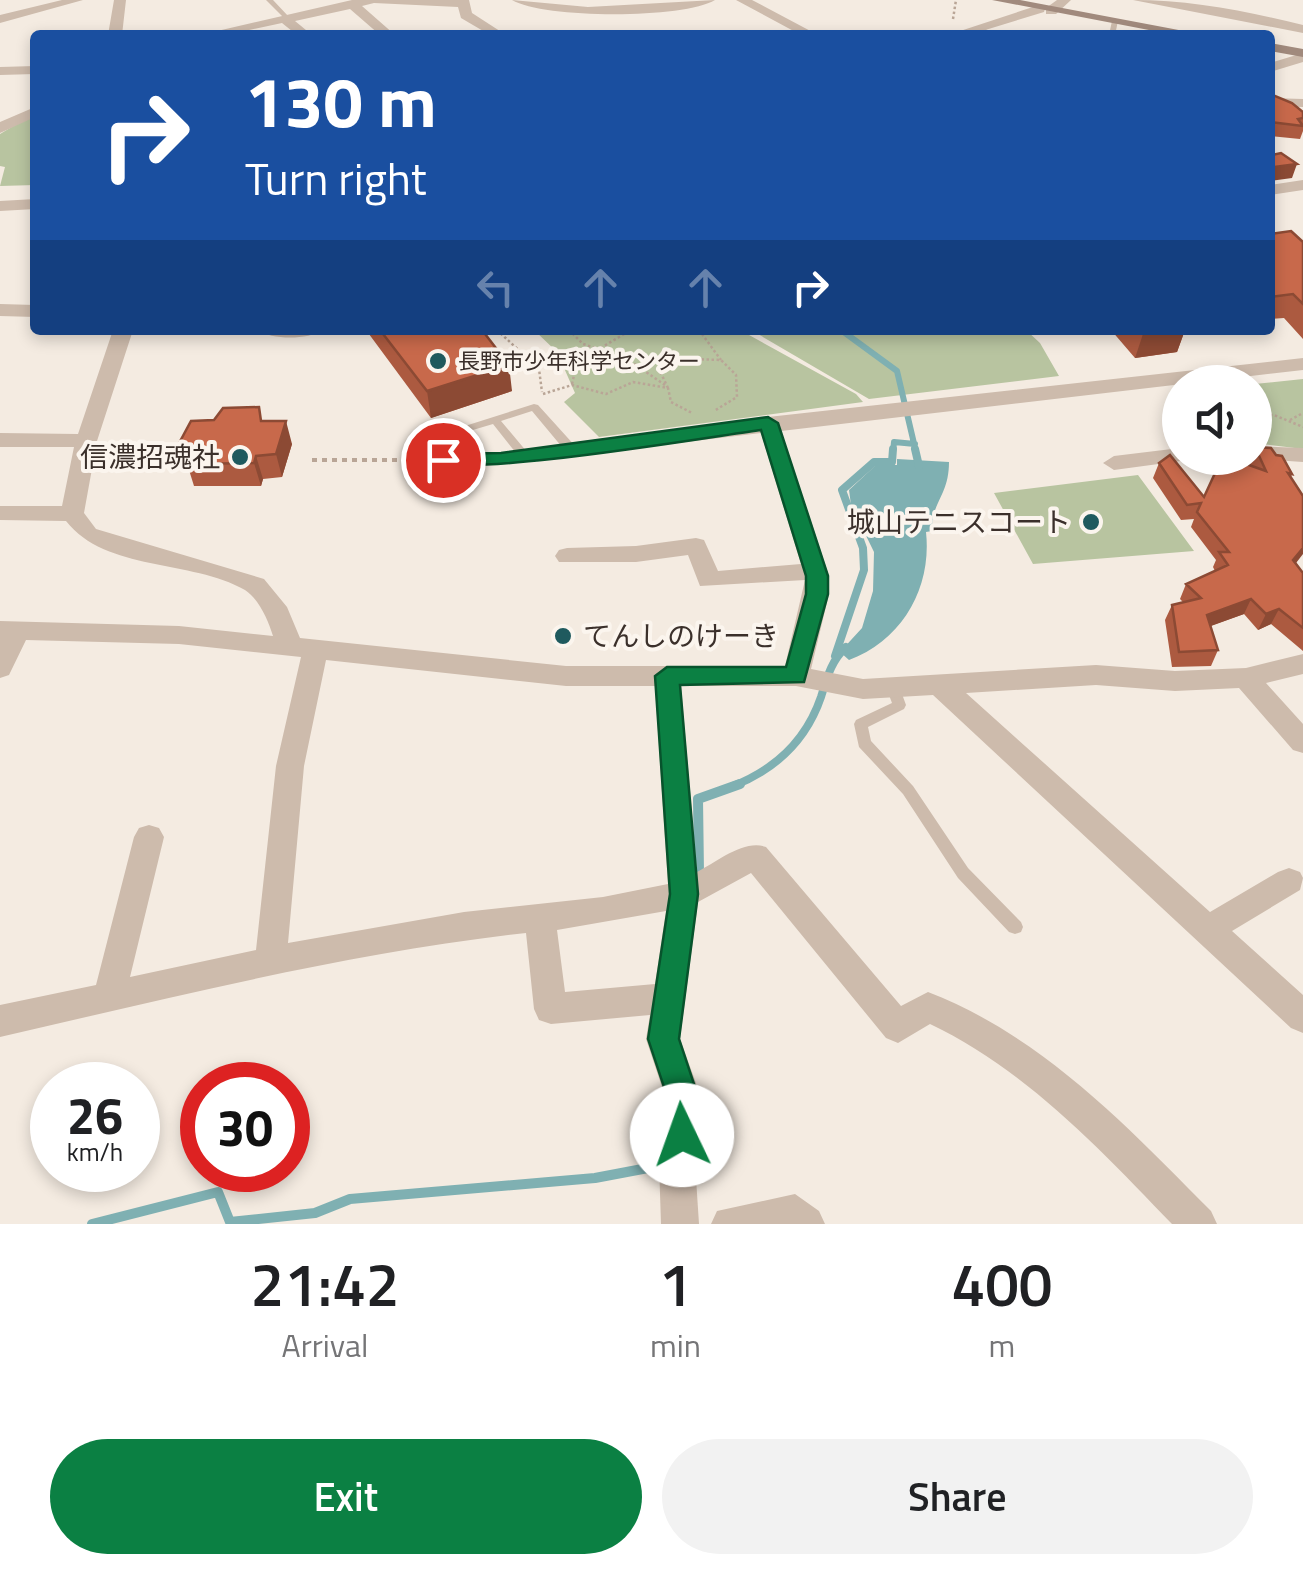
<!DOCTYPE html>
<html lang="en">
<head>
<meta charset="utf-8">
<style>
	body { margin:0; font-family:"Titillium Web","Noto Sans JP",sans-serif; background:#f2f2f2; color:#202124; height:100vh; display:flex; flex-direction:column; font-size:38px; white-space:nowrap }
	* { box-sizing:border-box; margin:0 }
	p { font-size:32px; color:#757577 }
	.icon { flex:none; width:55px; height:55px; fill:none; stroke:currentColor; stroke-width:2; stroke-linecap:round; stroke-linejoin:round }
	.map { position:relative; height:1224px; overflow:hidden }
	.details { display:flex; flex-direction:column; background:#fff; flex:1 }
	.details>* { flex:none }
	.banner { position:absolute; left:30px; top:30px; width:1245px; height:305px; border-radius:10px; box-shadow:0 5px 15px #0003; background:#1a4fa0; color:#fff; overflow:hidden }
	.fabs { position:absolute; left:1162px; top:365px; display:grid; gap:20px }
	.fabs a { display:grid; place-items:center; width:110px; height:110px; border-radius:50%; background:#fff; box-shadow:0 5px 15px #0003; font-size:50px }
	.speed { position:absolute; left:30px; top:1062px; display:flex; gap:20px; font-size:50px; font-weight:700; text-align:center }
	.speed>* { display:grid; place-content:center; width:130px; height:130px; border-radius:50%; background:#fff; box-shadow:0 5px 15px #0003; line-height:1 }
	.speed small { font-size:25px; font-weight:400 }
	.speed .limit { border:15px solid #d22; background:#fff; color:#111 }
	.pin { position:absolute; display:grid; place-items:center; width:85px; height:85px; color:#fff; margin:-42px; border:5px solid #fff; border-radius:50%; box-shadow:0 2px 10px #0007 }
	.me { position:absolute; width:110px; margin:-55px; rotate:357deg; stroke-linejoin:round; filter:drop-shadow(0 0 8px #0008) }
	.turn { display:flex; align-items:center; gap:35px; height:210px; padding:0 50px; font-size:45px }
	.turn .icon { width:130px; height:130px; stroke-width:2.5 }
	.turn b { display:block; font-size:70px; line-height:85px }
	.lanes { display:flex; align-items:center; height:95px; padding:0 50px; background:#0003; justify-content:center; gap:50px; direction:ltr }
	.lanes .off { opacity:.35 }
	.eta { display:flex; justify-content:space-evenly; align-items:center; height:170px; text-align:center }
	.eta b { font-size:60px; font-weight:600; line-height:70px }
	.action { display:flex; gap:20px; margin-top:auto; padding:20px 50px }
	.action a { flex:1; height:115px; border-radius:60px; background:#0b8043; color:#fff; font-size:40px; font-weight:600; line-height:115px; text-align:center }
	.action a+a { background:#f2f2f2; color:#202124 }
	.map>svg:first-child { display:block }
	.green { fill:#b8c4a0 }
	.water { fill:#7fb0b2 }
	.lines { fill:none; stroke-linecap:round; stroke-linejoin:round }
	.stream-far2 { stroke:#7fb0b2; stroke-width:6 }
	.stream-far1 { stroke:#7fb0b2; stroke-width:8 }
	.stream { stroke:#7fb0b2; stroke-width:10 }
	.path-far1 { stroke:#b9a596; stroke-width:2.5; stroke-dasharray:2.5 2.5; stroke-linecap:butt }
	.path { stroke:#b9a596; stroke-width:4; stroke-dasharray:5 5; stroke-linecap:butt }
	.service { fill:#cdbbac; fill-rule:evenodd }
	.minor { fill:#cdbbac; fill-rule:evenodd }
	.tertiary { fill:#cdbbac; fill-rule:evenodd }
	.secondary { fill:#a18a7d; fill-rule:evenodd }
	.wall { fill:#ac5a40 }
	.shaded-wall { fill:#8c4a34 }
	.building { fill:#c8694b; stroke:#8c4a34; stroke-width:2.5 }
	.route { fill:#0b8043; stroke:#07532c; stroke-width:2.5 }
	.poi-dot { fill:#1f5a5e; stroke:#fbf5ee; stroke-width:4 }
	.labels { text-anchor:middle; stroke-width:8; stroke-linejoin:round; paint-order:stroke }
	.far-poi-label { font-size:22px; fill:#3b302b; stroke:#fbf5ee; text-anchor:start }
	.poi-label { font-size:28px; fill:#3b302b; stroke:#fbf5ee; text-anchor:end }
</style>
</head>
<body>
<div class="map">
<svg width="1303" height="1224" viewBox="0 0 1303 1224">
	<rect width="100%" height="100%" fill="#f4ebe1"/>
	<path class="green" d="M35 113V185L0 186 5 167 0 166V134Z
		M534 330H740L856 394 863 402 599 437 564 402 575 393 557 352Z
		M751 330H1026L1040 343 1059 376 869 399Z
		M1303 379V449L1255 443V384Z
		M1138 475 1194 551 1033 564 994 493Z"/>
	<path class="water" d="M897 459 949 462C949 496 931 502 932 531L926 532C932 587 903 640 849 660L840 652 862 628 873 591 874 552 851 505 849 490 876 465H897Z"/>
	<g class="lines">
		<path class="stream-far2" d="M841 330 897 371 916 452
			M893 452 894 442 915 444"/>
		<path class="stream-far1" d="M915 449 919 466
			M835 656 864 570 863 548 842 490 874 462H892L893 449
			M733 786C776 769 806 741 821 697 827 678 831 661 846 647"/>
		<path class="stream" d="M699 873 698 799 740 784
			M92 1224 218 1192 230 1222 315 1213 350 1199 595 1178 669 1164"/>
		<path class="path-far1" d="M953 19 956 0
			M497 330 539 369 542 392
			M569 330 583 344 624 357 665 385
			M699 330 721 360
			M572 384 577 362 631 330
			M668 388 659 369 693 359 721 360 736 375 737 397 714 411
			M543 394 572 385 606 394 633 382 668 388 671 402 692 413
			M1255 414 1274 415 1303 427
			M1290 420 1303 413
			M1167 423 1180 422"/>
		<path class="path" d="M312 460H428
			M1198 466 1223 463"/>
		<path class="service" d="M266 0H273L289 17V19H285Z
			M1115 19 1118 21 1115 35H1109L1112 21Z
			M977 27H981L998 35H989L977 29Z
			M534 404 538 405 576 447 577 449 576 451 501 462 443 463 438 460 443 457 459 456 445 434 446 432ZM532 411 562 447 527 452 501 421ZM493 424 516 453 470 456 456 435Z
			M893 682 898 683 906 705 904 709 868 727 871 741 913 786 968 868 1021 922 1023 927 1021 932 1015 934 1009 932 958 878 903 794 859 747 854 724 856 720 892 703 886 687 888 683Z"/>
		<path class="minor" d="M62 0H83L0 23V15Z
			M114 0H126L122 35H108Z
			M352 0H469L472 13 506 35H490L461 18 458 7 374 3 362 6 395 35H380L350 9 295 21 312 35H297L282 23 226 35H200Z
			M512 0 588 7 715 0C684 19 544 19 512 0Z
			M736 0H752L818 35H801Z
			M1057 0H1071L1056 14H1046V8Z
			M1133 0C1190 0 1247 11 1303 25V33Z
			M1039 5 1045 9 1044 12 969 35H948Z
			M35 66V74L0 75V67Z
			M35 107V117L0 133V122Z
			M1303 180V190L1270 195V185Z
			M0 304 35 305V317L0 316Z
			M113 330H133L97 441 84 513 96 529 264 579 287 607 300 638 566 666H785L805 580 700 586 688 555 636 562H559L555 556 559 550 567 548 636 546 696 538 704 540 718 571 801 564 761 433 585 454 574 447 577 442 768 417 1303 358V370L781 431 829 576V594L811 669 863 679 1096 665 1175 671 1246 668 1303 654V674L1266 683 1303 724V753L1293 750 1239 688 1175 691 1096 685 966 693 1210 912 1278 872 1289 868 1300 872 1303 878 1300 890 1232 931 1303 995V1033L1291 1028 933 695 863 699 796 686H681L697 872C717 862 744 839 766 847L901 1006 928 992C1042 1036 1127 1126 1211 1211L1217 1224H1172C1100 1149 1025 1069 930 1024L898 1043 886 1038 751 873 698 902 680 1039 705 1108 695 1163 699 1224H661L659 1163 669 1108 646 1039 650 1015 551 1024 539 1020 534 1009 526 933C348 953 174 997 0 1037V1005L96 985 134 837 139 828 149 825 159 828 164 837 130 977 256 950 276 766 301 657 179 644 26 640 9 675 0 678V621L179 626 273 636C268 620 259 599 245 590 191 559 106 572 66 521L0 520V506H62L74 447H0V433L78 434ZM326 660 566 686H655L668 884 603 897 464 912 288 943 304 766ZM666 911 655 984 565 992 557 930Z
			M258 330H322C309 340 271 340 258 330Z
			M1255 446 1303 448V462L1247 458H1255Z
			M1180 448V458L1188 460 1114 470 1103 463 1114 456Z
			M795 1194 819 1211 825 1224H711L717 1211Z"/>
		<path class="tertiary" d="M1303 53V62L1270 72V63Z
			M1270 98 1303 99V107L1270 106Z
			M35 199V209L0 211V201Z"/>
		<path class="secondary" d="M992 0H1020L1205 35H1175Z
			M1270 43 1303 49V57L1270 51Z"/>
	</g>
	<path class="wall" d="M1270 94 1303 112V131L1300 139 1270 136Z
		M1270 234 1303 242V339L1284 318 1270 319Z
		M366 330H482L512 391 431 418Z
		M1111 330H1185L1177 352 1135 358Z
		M214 420 262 421 292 444 282 477 263 479 261 486H194L189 470 185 469 177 447Z
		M1255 447 1276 455 1292 474 1291 477 1296 563 1303 573V651L1271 624 1258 630 1244 614 1210 626 1218 650 1211 666 1172 667 1165 620 1172 605 1183 602 1180 599 1186 584 1215 571 1213 567 1216 560 1191 527 1194 519 1181 520 1153 478 1159 463 1204 497 1250 465 1249 462 1251 458H1255Z"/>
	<path class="shaded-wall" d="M1297 164 1292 178 1270 181V175L1275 167Z
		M1172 330H1185L1177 352 1135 358 1143 334Z
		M509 365 512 391 431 418 427 391Z
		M286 421 292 444 282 477 276 454Z
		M256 456 263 479 261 486 254 463Z
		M1303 548V554L1286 576 1293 560Z
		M1251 599 1244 614 1200 630 1207 615Z
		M1279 609 1271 624 1258 630 1266 614Z"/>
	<path class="building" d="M1270 94 1292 103 1303 112V118L1298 119 1303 126 1270 122Z
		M1270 147 1272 155 1281 153 1297 164 1275 167 1270 175Z
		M1291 231 1303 242V304L1293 294 1270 297V234Z
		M380 330H482L509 365 427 391Z
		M1140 330H1172L1143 334Z
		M259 407 261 421H286L276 454 256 456 254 463 187 464 195 450 177 447 191 421 214 420 223 408Z
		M1255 447 1271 448 1276 455 1282 456 1292 474 1288 473 1303 496V548L1293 560 1303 573V628L1279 609 1266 614 1251 599 1207 615 1218 650 1179 652 1172 605 1201 598 1186 584 1228 565 1219 552H1229L1197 512 1201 503 1187 505 1159 463 1170 455 1204 497 1222 458H1229L1266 471Z"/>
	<path class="route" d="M768 417 778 423 828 576V594L804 682 680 685 698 894 679 1039 702 1108 693 1147 682 1151 670 1147 666 1135 671 1108 648 1039 670 894 655 676 667 667H786L806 594V576L761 430C715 436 455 480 433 460L443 454 501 453Z"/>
	<g class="poi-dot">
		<circle cx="438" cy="361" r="10"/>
		<circle cx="240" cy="457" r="10"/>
		<circle cx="1091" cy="522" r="10"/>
		<circle cx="563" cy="636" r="10"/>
	</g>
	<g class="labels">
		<g class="far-poi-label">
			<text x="458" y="369">長野市少年科学センター</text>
		</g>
		<g class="poi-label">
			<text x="220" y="467">信濃招魂社</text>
			<text x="1071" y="532">城山テニスコート</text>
			<text x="583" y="646" text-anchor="start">てんしのけーき</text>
		</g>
	</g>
</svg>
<div class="fabs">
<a><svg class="icon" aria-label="sound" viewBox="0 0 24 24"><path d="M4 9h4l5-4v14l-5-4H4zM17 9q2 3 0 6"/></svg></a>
</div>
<div class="speed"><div>26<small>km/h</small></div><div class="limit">30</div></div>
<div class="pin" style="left:443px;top:460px;background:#d93025"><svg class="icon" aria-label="arrive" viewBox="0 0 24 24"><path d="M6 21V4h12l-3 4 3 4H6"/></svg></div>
<svg class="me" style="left:682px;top:1135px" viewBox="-20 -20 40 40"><circle r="19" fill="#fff"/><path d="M0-13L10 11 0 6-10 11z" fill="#0b8043"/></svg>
<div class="banner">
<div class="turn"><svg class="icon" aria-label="right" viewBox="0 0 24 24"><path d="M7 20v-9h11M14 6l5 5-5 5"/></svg><div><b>130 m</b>Turn right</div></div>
<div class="lanes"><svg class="icon off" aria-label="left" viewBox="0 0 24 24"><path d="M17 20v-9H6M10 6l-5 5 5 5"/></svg><svg class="icon off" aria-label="ahead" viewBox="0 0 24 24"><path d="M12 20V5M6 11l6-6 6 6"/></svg><svg class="icon off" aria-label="ahead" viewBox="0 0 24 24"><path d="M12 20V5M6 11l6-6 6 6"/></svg><svg class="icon" aria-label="right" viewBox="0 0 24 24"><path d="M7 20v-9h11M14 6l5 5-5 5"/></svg></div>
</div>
</div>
<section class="details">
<div class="eta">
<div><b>21:42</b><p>Arrival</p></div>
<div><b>1</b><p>min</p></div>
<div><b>400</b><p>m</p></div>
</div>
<div class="action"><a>Exit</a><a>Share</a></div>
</section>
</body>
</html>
